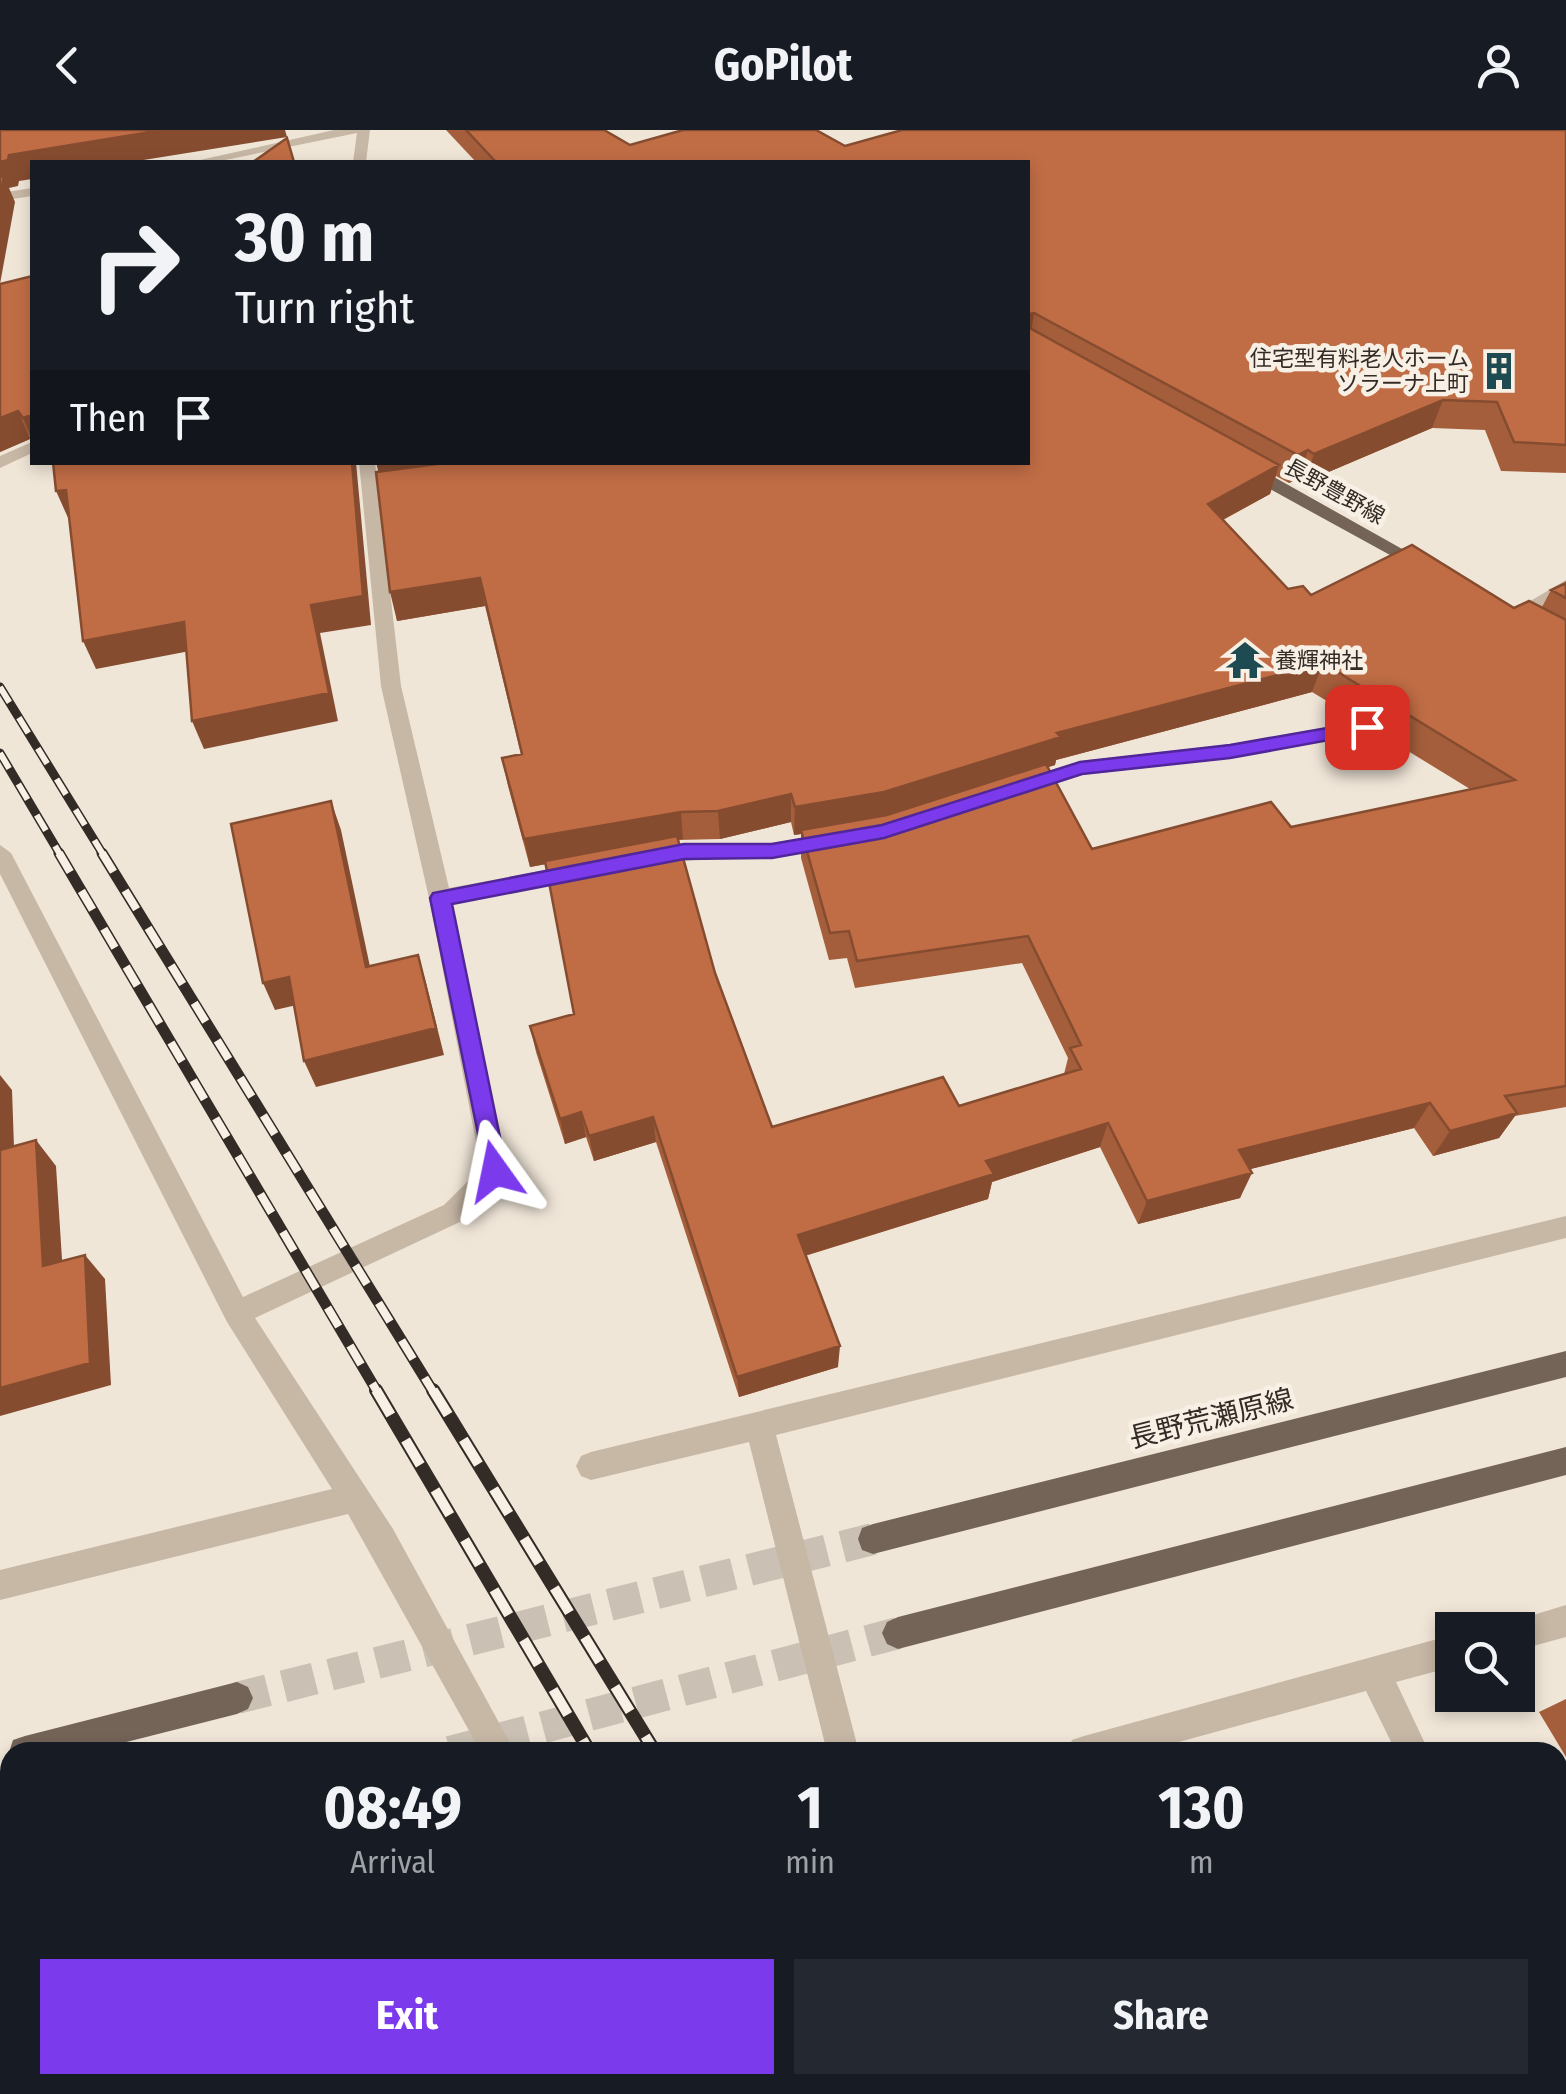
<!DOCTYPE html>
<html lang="en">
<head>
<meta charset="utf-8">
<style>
	body { margin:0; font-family:"Fira Sans Condensed","Noto Sans JP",sans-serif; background:#242831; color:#f1f3f6; height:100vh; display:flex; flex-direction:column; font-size:38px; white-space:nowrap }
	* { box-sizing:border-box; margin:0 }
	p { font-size:32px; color:#9ea1a6 }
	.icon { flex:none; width:55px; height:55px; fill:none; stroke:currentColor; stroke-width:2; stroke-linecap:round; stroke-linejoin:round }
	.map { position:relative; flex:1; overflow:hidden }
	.panel { position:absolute; left:0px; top:1612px; width:1568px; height:352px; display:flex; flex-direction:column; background:#171b24; border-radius:30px 30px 0 0; box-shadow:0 5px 15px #0003 }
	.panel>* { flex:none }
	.top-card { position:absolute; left:30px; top:30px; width:1000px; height:305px; border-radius:0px; box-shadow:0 5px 15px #0003; background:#171b24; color:#f1f3f6; overflow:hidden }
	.fabs { position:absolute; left:1435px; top:1482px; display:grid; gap:20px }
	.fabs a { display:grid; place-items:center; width:100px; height:100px; border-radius:0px; background:#171b24; box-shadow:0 5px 15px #0003; font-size:50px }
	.pin { position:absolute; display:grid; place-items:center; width:85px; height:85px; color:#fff; margin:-42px; border-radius:20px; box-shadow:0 5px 15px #0006 }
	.me { position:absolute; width:110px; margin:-55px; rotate:348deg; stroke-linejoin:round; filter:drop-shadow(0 0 8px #0008) }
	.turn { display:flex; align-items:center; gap:35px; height:210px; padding:0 40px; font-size:45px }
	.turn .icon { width:130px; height:130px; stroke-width:2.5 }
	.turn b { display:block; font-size:70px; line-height:85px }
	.then { display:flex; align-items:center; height:95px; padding:0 40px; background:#0003; gap:20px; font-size:38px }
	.eta { display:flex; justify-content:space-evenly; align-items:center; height:170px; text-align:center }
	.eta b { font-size:60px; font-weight:700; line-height:70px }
	.button { display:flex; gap:20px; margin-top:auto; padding:20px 40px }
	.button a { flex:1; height:115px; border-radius:0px; background:#7c3aed; color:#fff; font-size:40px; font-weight:700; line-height:115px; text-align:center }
	.button a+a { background:#242831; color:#f1f3f6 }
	header { display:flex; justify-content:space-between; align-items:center; height:130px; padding:0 40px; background:#171b24; font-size:45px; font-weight:700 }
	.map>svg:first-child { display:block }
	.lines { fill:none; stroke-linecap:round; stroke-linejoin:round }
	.major-tunnel { stroke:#cac1b4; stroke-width:32; stroke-dasharray:32 16; stroke-linecap:butt }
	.minor { fill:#c7b7a5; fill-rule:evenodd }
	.major { fill:#746357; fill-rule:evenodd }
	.rail-far2-casing { stroke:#332b26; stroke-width:9 }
	.rail-far1-casing { stroke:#332b26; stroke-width:11 }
	.rail-casing { stroke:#332b26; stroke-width:14 }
	.rail-far2 { stroke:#f8f0e4; stroke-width:6; stroke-dasharray:18; stroke-linecap:butt }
	.rail-far1 { stroke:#f8f0e4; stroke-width:8; stroke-dasharray:22; stroke-linecap:butt }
	.rail { stroke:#f8f0e4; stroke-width:10; stroke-dasharray:29; stroke-linecap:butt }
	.wall { fill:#a55e3b; fill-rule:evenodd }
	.shaded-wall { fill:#864c30 }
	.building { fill:#c06d45; stroke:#864c30; stroke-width:2.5 }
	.route { fill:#7c3aed; stroke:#51269a; stroke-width:2.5 }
	.labels { text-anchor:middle; stroke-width:9; stroke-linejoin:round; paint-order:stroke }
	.far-poi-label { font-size:22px; fill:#332b26; stroke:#f8f0e4; text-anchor:end }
	.far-street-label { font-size:22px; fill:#332b26; stroke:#f8f0e4 }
	.street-label { font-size:28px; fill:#332b26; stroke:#f8f0e4 }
</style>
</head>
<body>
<header><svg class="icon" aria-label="back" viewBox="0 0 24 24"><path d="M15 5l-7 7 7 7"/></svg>GoPilot<svg class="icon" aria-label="person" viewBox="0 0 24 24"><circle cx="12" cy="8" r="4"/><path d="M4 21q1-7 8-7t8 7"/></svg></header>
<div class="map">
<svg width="1566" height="1964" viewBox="0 0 1566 1964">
	<rect width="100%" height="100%" fill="#f0e6d8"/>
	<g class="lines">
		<path class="major-tunnel" d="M237 1568 873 1409
			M450 1622 898 1503"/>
		<path class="minor" d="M334 0H370L366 32H353L357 3 215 32H191Z
			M32 58V66L0 71V63Z
			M32 312V323L0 338V326Z
			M359 332H375L401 556 449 758 578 734 589 742 578 750 452 774 508 1041 504 1049 462 1091 255 1188 393 1399 515 1622H481L348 1384 0 1470V1440L332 1359 227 1192 0 744V715L11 723 243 1167 444 1075 481 1038 429 768 381 556Z
			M1566 450V464L1521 490H1507L1505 486Z
			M1367 590 1377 597 1374 602 1231 628 1082 645 1022 664 1012 657 1015 652 1080 631 1231 614Z
			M835 702 843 705 846 710 843 715C780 734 715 722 652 736L641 728 644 722 684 713H771Z
			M1566 1086V1108L776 1305 859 1622H827L749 1312 591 1350 581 1346 576 1336 581 1326 591 1322Z
			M1566 1475V1507L1518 1520V1500H1504L1507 1493Z
			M1452 1505V1537L1396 1552 1429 1622H1396L1366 1561 1142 1622H1068L1072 1610 1084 1606Z
			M1558 1821 1566 1824V1867L1558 1863Z
			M10 1906V1942L0 1945V1909Z
			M665 1955H704L708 1964H669Z"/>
		<path class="major" d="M1237 333H1249L1436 438 1427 443 1421 442 1237 341Z
			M1566 1221V1247L873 1424 862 1420 858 1409 862 1398 873 1394Z
			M1566 1317V1345L898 1519 887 1514 882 1503 887 1492 898 1487Z
			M237 1552 248 1557 253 1568 248 1579 237 1584 87 1622H10V1626L9 1622 13 1610 25 1606Z
			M10 1723V1757L0 1759V1725Z"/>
		<g class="rail-far2-casing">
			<path id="rail-far2" d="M0 557 104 726
				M0 623 61 726"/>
		</g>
		<g class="rail-far1-casing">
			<path id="rail-far1" d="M59 723 378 1263
				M102 723 434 1263"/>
		</g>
		<g class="rail-casing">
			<path id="rail" d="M376 1260 590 1622
				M433 1260 655 1622
				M785 1955 791 1964
				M859 1955 864 1964"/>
		</g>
		<use href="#rail-far2" class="rail-far2"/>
		<use href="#rail-far1" class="rail-far1"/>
		<use href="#rail" class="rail"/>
	</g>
	<path class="wall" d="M446 0H604L630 15 845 16 902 0H1566V343L1501 341 1485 300 1432 298 1305 352 1299 348 1289 353 1276 346 1270 364 1223 390 1288 459 1311 465 1514 478 1542 477 1551 460 1566 453V977L1515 986 1499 1008 1433 1026 1414 998 1250 1039 1240 1068 1138 1094 1100 1017 992 1052 988 1069 805 1126 838 1237 739 1267 656 1012 594 1031 586 1007 565 1014 536 922 530 896 574 884 546 734 530 737 508 656 502 628 521 624 485 476 397 491 378 342 1028 332V32H476ZM1312 562 1355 588 1369 587 1379 594 1377 602 1470 659 1291 697 1092 719 1048 637 1055 635 1056 630ZM791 692 794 705 801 704V728L829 830 847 828 855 858 1022 833 1068 928 1064 944 959 976 772 997 715 843 678 710 720 709Z
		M32 146V311L30 309 0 322V154Z
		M1566 1569V1627L1539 1582Z
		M1139 1955H1302L1283 1964H1143Z
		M1355 1955H1558L1566 1964H1359Z"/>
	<path class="shaded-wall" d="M163 0H285L287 7 131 32H32V49L19 51 18 56 9 58 15 72 0 154V32L9 25Z
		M1034 183 1030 211H1028L1029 184Z
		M1443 270 1432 298 1305 352 1314 324Z
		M18 281 30 309 0 322V288Z
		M32 285V309L23 288Z
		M1308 320 1299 348 1289 353 1298 325Z
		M352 332H356L371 495 320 503 338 591 204 619 192 591Z
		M376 332H536L381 353Z
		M1279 335 1270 364 1200 402 1208 374Z
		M66 360 69 390 56 361Z
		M480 448 485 476 397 491 390 462Z
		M184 492 195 520 96 539 83 511Z
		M1323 533 1312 562 1056 630 1055 635 882 690 801 700V704L794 705 795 677 1057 603Z
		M791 664V692L720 709 718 681Z
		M331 671 341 700 376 865 366 837Z
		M681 682 683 709 530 737 524 709Z
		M418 825 426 853 444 925 316 957 304 931Z
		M289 847 301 874 275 880 263 853Z
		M0 945 12 960 15 1046 0 1028Z
		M1430 973 1414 998 1227 1045 1239 1020Z
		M581 982 586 1007 565 1014 560 989Z
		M1517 983 1499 1008 1433 1026 1450 1001Z
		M653 987 656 1012 594 1031 589 1006Z
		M1108 993 1100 1017 992 1052 988 1069 797 1128 798 1105 986 1031Z
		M36 1010 56 1036 64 1160 43 1136Z
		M1252 1043 1240 1068 1138 1094 1147 1071Z
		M85 1125 105 1149 111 1255 0 1286V1258Z
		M840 1216 838 1237 739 1267 737 1247Z
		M602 1955H609L611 1964H604Z"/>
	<path class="building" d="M0 0H163L9 25 8 30 0 32Z
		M466 0H604L630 15 683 0H816L845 16 902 0H1566V315L1514 312 1497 272 1443 270 1314 324 1308 320 1298 325 1034 183 1029 184 1028 197 1279 335 1208 374 1288 459 1303 456 1311 465 1412 415 1514 478 1529 471 1566 490V956L1505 966 1517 983 1450 1001 1430 973 1239 1020 1252 1043 1147 1071 1108 993 986 1031 994 1044 798 1105 840 1216 737 1247 653 987 589 1006 581 982 560 989 530 896 574 884 545 731 677 706 715 843 772 997 943 947 959 976 1081 939 1070 918 1081 915 1028 806 857 831 849 801 830 803 801 700 887 685 1046 634 1092 719 1271 672 1291 697 1515 650 1389 573 1391 566 1381 559 1367 560 1323 533 1057 603 1061 607 884 662 795 677 791 664 718 681 681 682 524 709 502 628 522 624 480 448 390 462 376 342 452 332H1028V32H496Z
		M287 8 294 32H253Z
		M4 46 0 68V47Z
		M32 146V285L23 288 18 281 0 288V154Z
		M53 332H352L363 466 311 475 329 563 192 591 184 492 83 511 66 360 56 361Z
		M1566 453V468L1551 460Z
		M331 671 366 837 418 825 436 898 304 931 289 847 263 853 231 694Z
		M36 1010 43 1136 85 1125 90 1233 0 1258V1020Z
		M1558 1906 1566 1921V1964H1383L1378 1955H1558Z
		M410 1955H602L604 1964H412Z
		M1154 1955H1302L1283 1964H1157Z"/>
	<path class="route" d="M1367 591 1373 593V602L1230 628 1082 644 884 708 772 728 684 729 452 774 507 1041 504 1048H487L430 768 433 763 684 714H772L882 695 1080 632 1230 615Z"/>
	<defs>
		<g id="building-bare" transform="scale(3)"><path d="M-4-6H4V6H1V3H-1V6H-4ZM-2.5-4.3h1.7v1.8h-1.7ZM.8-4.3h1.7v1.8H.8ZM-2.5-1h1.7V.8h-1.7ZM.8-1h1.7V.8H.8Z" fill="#1e4a52" stroke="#f8f0e4" stroke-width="2.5" paint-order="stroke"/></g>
		<g id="temple-bare" transform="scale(3)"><path d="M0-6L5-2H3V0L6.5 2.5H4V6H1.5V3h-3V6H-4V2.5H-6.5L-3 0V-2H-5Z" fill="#1e4a52" stroke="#f8f0e4" stroke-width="2.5" paint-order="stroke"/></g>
	</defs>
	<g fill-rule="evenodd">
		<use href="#building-bare" x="1499" y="241"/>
		<use href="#temple-bare" x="1245" y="530"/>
	</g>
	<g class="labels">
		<g class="far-poi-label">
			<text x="1469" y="236">住宅型有料老人ホーム<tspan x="1469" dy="25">ソラーナ上町</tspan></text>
			<text x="1275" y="538" text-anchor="start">養輝神社</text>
		</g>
		<g class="far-street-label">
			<text transform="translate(1335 361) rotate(29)" y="8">長野豊野線</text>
		</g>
		<g class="street-label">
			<text transform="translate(1211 1288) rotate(-14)" y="10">長野荒瀬原線</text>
		</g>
	</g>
</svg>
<div class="fabs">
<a><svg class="icon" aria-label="search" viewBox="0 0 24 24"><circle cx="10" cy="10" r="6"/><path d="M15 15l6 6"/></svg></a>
</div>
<div class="pin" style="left:1367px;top:597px;background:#d93025"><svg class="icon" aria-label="arrive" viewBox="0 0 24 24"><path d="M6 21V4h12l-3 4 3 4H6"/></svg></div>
<svg class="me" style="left:495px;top:1041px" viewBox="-20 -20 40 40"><path d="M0-17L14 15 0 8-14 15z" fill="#7c3aed" stroke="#fff" stroke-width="4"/></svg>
<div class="top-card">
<div class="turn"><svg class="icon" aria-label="right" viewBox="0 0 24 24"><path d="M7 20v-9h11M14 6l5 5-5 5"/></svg><div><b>30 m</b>Turn right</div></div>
<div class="then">Then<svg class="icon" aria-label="arrive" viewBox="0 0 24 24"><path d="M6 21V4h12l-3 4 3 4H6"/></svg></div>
</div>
<section class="panel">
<div class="eta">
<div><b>08:49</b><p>Arrival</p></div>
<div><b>1</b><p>min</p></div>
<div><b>130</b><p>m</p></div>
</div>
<div class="button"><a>Exit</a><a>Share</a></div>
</section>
</div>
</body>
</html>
